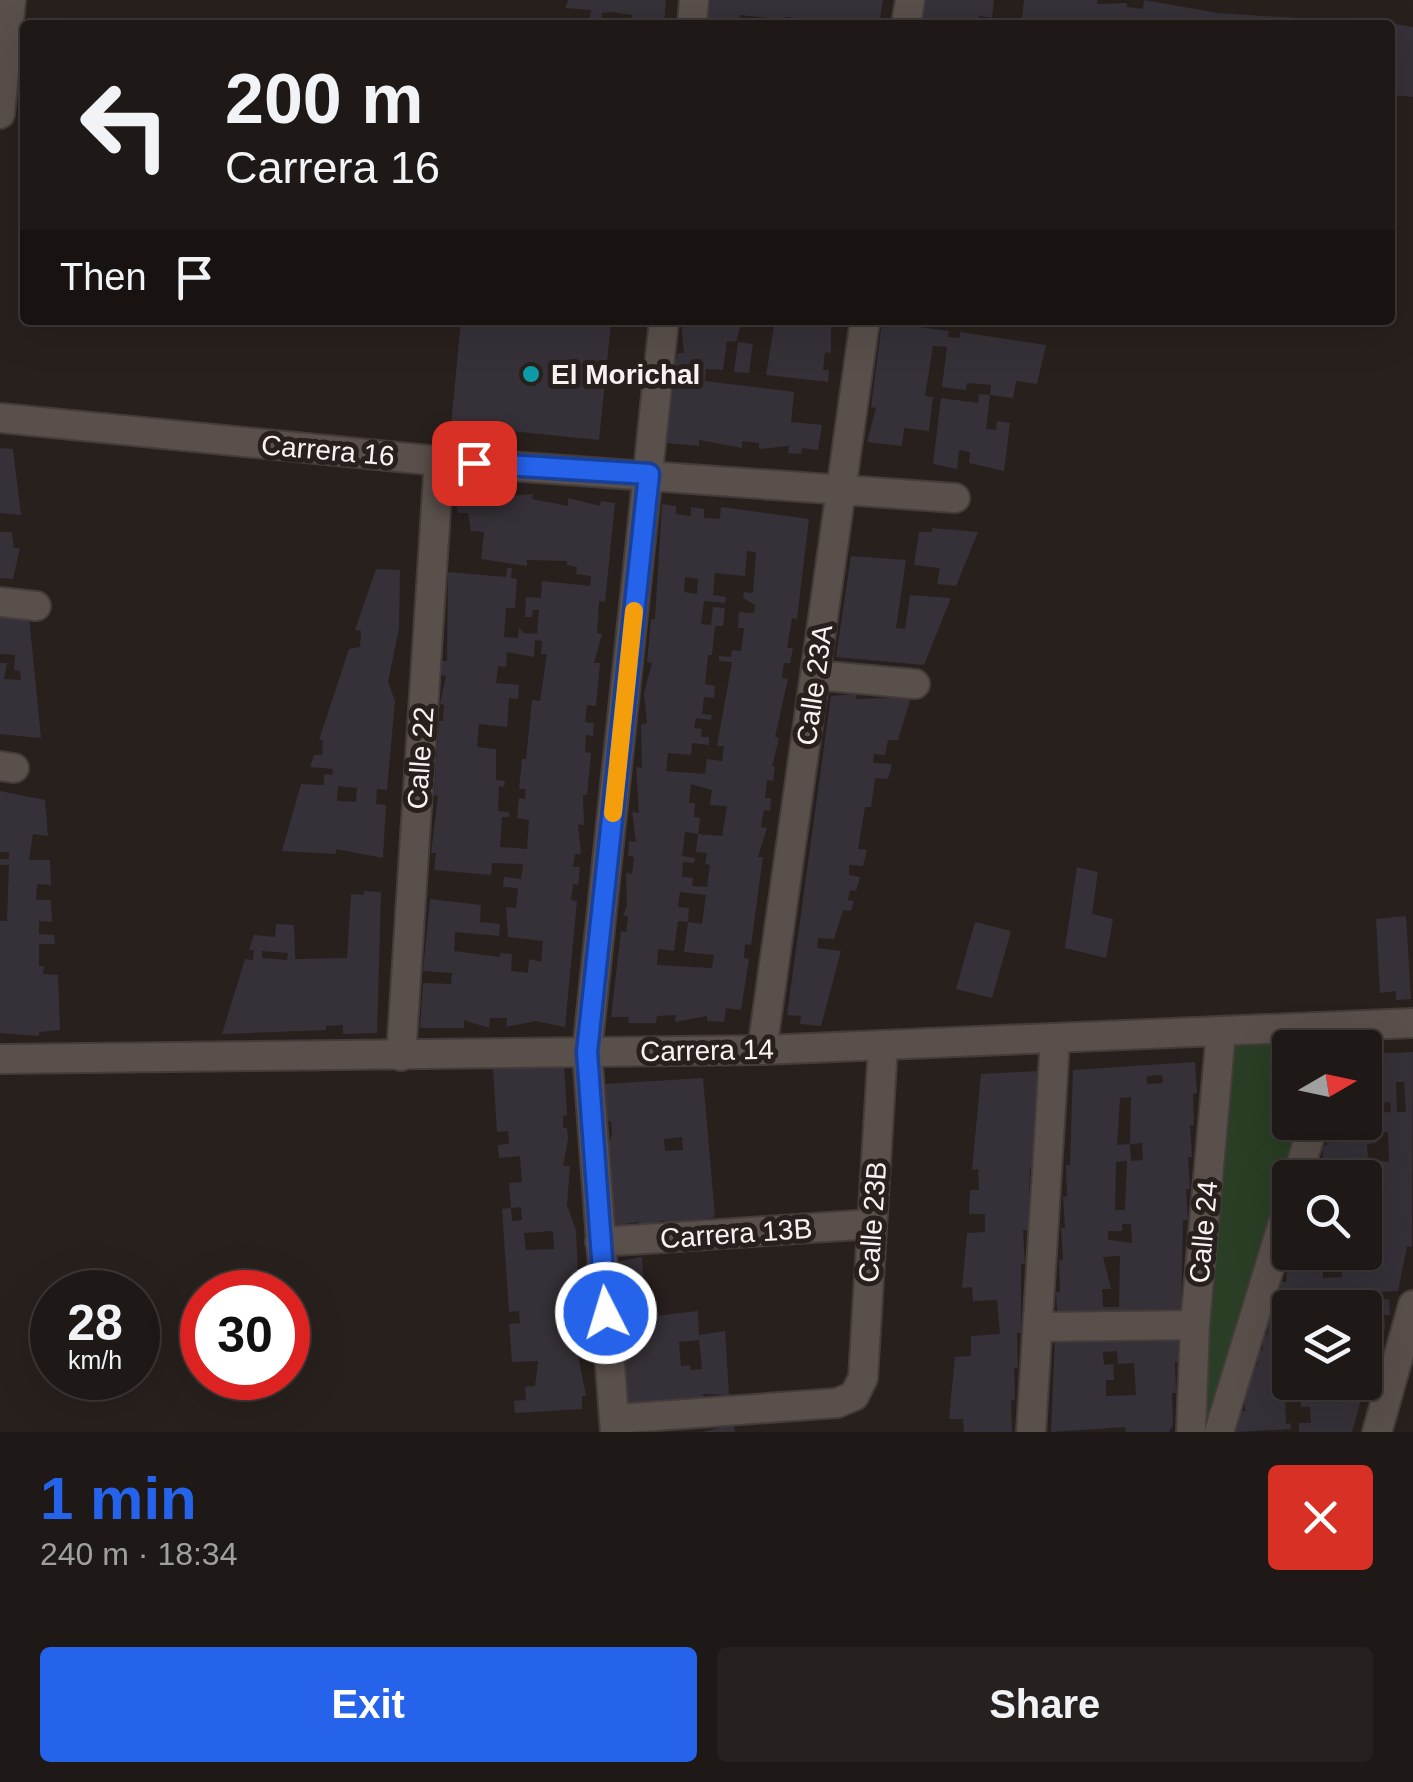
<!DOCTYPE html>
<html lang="en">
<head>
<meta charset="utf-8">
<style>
	body { margin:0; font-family:Helvetica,sans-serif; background:#26211f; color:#f1f3f6; height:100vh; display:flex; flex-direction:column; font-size:38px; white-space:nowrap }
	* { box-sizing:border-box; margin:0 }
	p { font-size:32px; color:#a1a0a1 }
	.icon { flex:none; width:55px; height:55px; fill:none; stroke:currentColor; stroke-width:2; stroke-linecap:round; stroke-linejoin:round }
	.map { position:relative; height:1432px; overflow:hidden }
	.side { display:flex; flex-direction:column; background:#1e1816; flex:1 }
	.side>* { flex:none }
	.guide { position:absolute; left:20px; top:20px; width:1375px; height:305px; border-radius:10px; box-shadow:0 10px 40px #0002,0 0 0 2px #3c3735; background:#1e1816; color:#f1f3f6; overflow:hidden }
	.needle { width:65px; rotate:81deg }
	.tools { position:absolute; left:1272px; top:1030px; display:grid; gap:20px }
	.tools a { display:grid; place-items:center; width:110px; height:110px; border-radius:10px; background:#1e1816; box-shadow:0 10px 40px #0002,0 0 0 2px #3c3735; font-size:50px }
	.speed { position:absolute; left:30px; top:1270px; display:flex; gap:20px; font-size:50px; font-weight:700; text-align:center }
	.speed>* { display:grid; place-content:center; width:130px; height:130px; border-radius:50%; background:#1e1816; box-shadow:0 10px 40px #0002,0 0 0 2px #3c3735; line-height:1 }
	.speed small { font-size:25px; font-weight:400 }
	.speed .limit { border:15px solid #d22; background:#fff; color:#111 }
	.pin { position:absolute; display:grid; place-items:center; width:85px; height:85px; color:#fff; margin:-42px; border-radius:20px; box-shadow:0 5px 15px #0006 }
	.me { position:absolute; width:110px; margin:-55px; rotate:355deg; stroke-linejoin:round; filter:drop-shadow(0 0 8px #0008) }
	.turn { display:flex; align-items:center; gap:35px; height:210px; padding:0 40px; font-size:45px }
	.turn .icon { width:130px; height:130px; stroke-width:2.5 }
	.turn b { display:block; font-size:70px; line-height:85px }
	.then { display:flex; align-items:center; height:95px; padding:0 40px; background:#0003; gap:20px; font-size:38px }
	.round { display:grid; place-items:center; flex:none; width:105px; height:105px; border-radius:10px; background:#26211f }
	.summary { display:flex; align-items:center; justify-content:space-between; height:170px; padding:0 40px }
	h1 { font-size:60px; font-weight:700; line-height:75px; color:#2563eb }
	.primary-button { display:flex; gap:20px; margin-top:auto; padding:20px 40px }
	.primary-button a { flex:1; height:115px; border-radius:10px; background:#2563eb; color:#fff; font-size:40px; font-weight:700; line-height:115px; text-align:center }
	.primary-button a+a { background:#26211f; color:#f1f3f6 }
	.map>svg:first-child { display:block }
	.green { fill:#293e24 }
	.building { fill:#363138; fill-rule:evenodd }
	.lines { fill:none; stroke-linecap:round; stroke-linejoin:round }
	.street-casing { stroke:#443c3a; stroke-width:32 }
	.street { stroke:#594f4b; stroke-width:28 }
	.route-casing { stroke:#184099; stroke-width:25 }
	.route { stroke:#2563eb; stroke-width:18 }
	.slow { stroke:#f59e0b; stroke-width:18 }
	.culture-dot { fill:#0f9aa8; stroke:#28201d; stroke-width:4 }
	.labels { text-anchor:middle; stroke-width:10; stroke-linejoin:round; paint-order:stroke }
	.poi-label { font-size:28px; font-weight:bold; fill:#f9f2f0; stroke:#28201d; text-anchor:start }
	.street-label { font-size:28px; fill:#f9f2f0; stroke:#28201d }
</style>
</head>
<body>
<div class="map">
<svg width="1413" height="1432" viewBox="0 0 1413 1432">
	<rect width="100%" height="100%" fill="#28201d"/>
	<path class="green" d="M1331 1039 1328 1047 1290 1048V1122L1305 1123 1212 1432H1197L1226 1041Z"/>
	<path class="building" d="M568 0H666L664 25H631L632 15 611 12 602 13 601 24 589 23 591 10 565 8Z
		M710 0H883L879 25H797V18L785 17 784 25H768L769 18 740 15 739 25H707Z
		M923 0H994L992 18 979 16V23L965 25H923Z
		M1024 0H1098L1097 4 1127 3V7L1143 9 1144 0 1218 13 1314 19 1313 25H1021Z
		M1390 23 1413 27V97L1390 95Z
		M461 320 611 323 599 440 451 425Z
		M742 320 736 342 727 341 723 370 706 369 705 381 794 392 791 422 822 425 818 450 802 448 801 454 788 453 789 446 759 449V443L742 441V448L699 440V446L666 443 674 366 678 353H684L681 321Z
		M775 320H831V353L825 352 823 370H829L828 382 766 375Z
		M882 322 949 331 948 337 960 338V332L1046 345 1037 384 1016 381 1013 398 990 395 986 429 996 430 997 421 1010 423 1004 471 969 463 970 452 959 450 957 469 933 464 941 398 978 403 979 394 990 395 991 385 967 383 966 390 942 387 947 347 933 346 925 396 933 397 929 431 904 428 902 446 867 442 876 408 871 407Z
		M738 342 753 344 749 373 734 372Z
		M0 448 13 449 21 515 0 513Z
		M465 485 502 491 501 497 533 494 532 499 568 506V498L600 506 601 501 615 503 605 602 599 601 597 633 602 634 594 663H600L596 706 587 705 585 722 594 723 593 736 586 735 585 752 591 753 587 795H583L584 825 578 824 581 854H575L573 867H580L578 885 573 884 571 900 577 901 565 1027 536 1021 506 1027 507 1018H490L489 1028 464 1020V1028H420L423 983 451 984 452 973 423 971 430 899 481 905 480 922 500 924 499 936 455 932 454 951 500 957V953L512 954 511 971 528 973 529 959 541 962 543 941 508 937 506 907 516 908 518 888 503 887 504 877 521 879 523 864 492 863 491 875 434 870 436 853H431L438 796 434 795 439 721H443L444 705 440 704 446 676 441 675 442 661H447L448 572 506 577 507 568H512L511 578 517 579 515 608H506L504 637 518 638 519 627 523 633 537 634 539 610H533L532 617H525L526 597 541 598 542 581 590 586 591 576 576 574 577 567 567 565V561L527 560V566L481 559 484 532 471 531 468 513H458L456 505 458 487ZM535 640 542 641 541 654H547L540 701 532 700 526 759H522L519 789H526L525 799 519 798 517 818 529 820 527 849 500 847 502 817H509V812L498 811 499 786 504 787 505 781 496 780V749L477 747 479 724 507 727 509 698 518 699 519 685 496 683 498 666 506 667 507 652 534 657Z
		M662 504 676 506V514L691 516V507L704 509V518L720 519 721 507 809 519 797 619 792 618 787 648H793L790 663H784L782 678 788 679 775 737 779 738 772 766 775 767 773 781 767 780 765 798H771L770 811 764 810 761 827 767 828 758 857H763L751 945 745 944 744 958 749 959 741 1010 726 1008 724 1022 707 1021V1016L675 1022 676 1015 657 1016 656 1023H628L629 1017H611L621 931 626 932 628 916H623L627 905 626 873 632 874 634 857 628 856 629 841 636 842 632 812 639 813 636 767 642 768 641 725 647 723 644 693 652 663 647 662 651 619H655ZM747 551 756 552 753 593 744 592 743 598 755 605 754 613 739 612 738 628H744L741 651 732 650 731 657 719 656V661L732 662 717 746H724L722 761 707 759 705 774 666 771 668 753 691 755 692 743 709 745V737H701L702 729 694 728 696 718 711 720 712 715 702 714 704 697 714 698 715 686 705 684 708 655H712L715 626H723L725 608 713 607 711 625 701 624 704 601 725 603 726 597 713 595 715 573 745 576ZM685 577 698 579 697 594 684 592ZM691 784 712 790 710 805 727 806 722 836 698 834 696 852 707 853 705 864 710 865 707 887 692 886 693 878 682 877 683 862 694 863 695 858 682 856 685 832 698 834 700 818 694 817 695 803H689ZM680 892 706 895 702 924 688 922 684 952 714 955 712 968 657 965 658 949 674 951 678 921 688 922 689 908 678 907Z
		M932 528 978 532 956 586 937 584 940 568 914 565 919 532H932Z
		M0 532H12L14 548H20L13 579 0 578Z
		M851 556 906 560 896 628 905 629 910 595 951 598 924 665 836 657Z
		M376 569 400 570 399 628 388 682 395 701 387 790 377 789 376 804 386 805 383 858 336 849V854L282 851 301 784 324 785V774L332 775 333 769 310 767 314 755H322L323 740H319L349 649 360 647 361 631 355 630ZM338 786 357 788 356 802 337 801Z
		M0 603 28 606 41 738 0 734V663H7L4 679 21 680 20 671 14 670 15 655 0 654Z
		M857 694 856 699 911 697 898 740H888L885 755 874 754 873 763 892 764 888 779 875 778 871 807H865L858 849 867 850 863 866 849 865V875L860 877 856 891 850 890 848 900 854 901 851 911 843 910 834 939 818 938 817 948 841 951 821 1026 800 1024 801 1016 787 1015 831 696Z
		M0 791 45 800 48 836 33 834 29 860H50L51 885 37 884 36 900H51L52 922 39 921V934L54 935 55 944H39V966H44L43 974 58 975 60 1030 39 1032V1036L0 1033V921H7L9 865H0V859H9V852H0Z
		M1077 867 1098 872 1092 914 1113 919 1106 958 1065 948Z
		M364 891 381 892 377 1033 343 1034V1025L326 1026V1030L222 1034 245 959 253 960 254 950H249L254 935 275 937 276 924 294 925 295 959 347 958 351 894 364 895ZM262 951 288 953 287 960 262 958Z
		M1406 916 1411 999 1396 1000V991L1380 993 1376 919Z
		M975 922 1011 931 992 998 956 989Z
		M1413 1052 1412 1247 1407 1246 1398 1291 1281 1297 1280 1282H1286L1289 1252 1351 1253V1264L1361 1263 1365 1233H1369L1368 1203H1379L1377 1173 1318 1178 1317 1160 1323 1161 1322 1146 1327 1145 1326 1130H1332L1331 1122H1365V1054ZM1396 1082H1404L1406 1112H1397ZM1390 1102 1391 1112 1372 1113V1103ZM1388 1132 1389 1162 1368 1159 1367 1144 1377 1143 1376 1133ZM1341 1264 1342 1277 1323 1278V1266Z
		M1195 1062 1197 1093 1193 1094 1194 1125H1190L1192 1157H1188L1190 1189H1186L1188 1220H1183L1181 1316 1058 1323 1056 1292H1060L1059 1260H1063L1061 1228H1065L1063 1197 1067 1196 1066 1165H1070L1073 1070ZM1162 1075 1163 1083 1147 1084V1076ZM1131 1097 1130 1144 1142 1143 1143 1160 1131 1161 1130 1144 1117 1145 1120 1098ZM1127 1161 1125 1210H1115L1116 1162ZM1122 1224H1131L1132 1243 1108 1240V1231H1122ZM1120 1256 1119 1307H1103L1102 1289H1111L1103 1257Z
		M564 1064 567 1115 563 1116V1128H567L568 1139 563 1166H570L567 1205 576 1230 579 1294H573V1307L579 1306 580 1319H575L582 1344H576L586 1396H582V1409L515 1413 514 1401 526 1400 525 1387 535 1386 538 1361 512 1362 509 1324 520 1323 519 1311 509 1312 502 1209 511 1208 512 1221 522 1220 521 1207 511 1208 509 1183 522 1182 520 1156 499 1158 498 1145 509 1144 508 1131 497 1132 493 1069ZM553 1231 554 1249 526 1250 524 1233Z
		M1038 1071 1034 1166 1030 1167 1028 1230H1023L1025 1264H1021V1333H1017L1018 1368H1014L1015 1400H1011L1012 1432H964L963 1419H949L955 1357 971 1356V1336L1000 1334 997 1300 973 1301 972 1287 962 1288 967 1233 985 1232V1214H969L970 1190H979L978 1169 972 1170 981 1074Z
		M703 1078 715 1217 665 1227 664 1220 639 1228V1222L624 1224 625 1229 613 1231 607 1147 612 1135 611 1121 606 1122 605 1084ZM682 1137 683 1150 665 1151 664 1139Z
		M642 1257 646 1317 698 1311 699 1335 725 1331 729 1395 703 1394 704 1398 627 1406 624 1363 628 1335 622 1332 615 1267 617 1262ZM699 1340 702 1369 690 1370V1365L681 1366 679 1342Z
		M1389 1299 1390 1315H1384L1385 1329 1380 1330V1345H1375L1371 1375 1365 1376V1308H1327V1303Z
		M1320 1303V1308H1290V1382H1299L1300 1393 1285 1394 1286 1424 1290 1423 1291 1429 1235 1432 1239 1411H1245L1244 1381H1250L1249 1366 1258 1365 1257 1350H1263L1262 1335H1267L1272 1305Z
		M1178 1330 1179 1362H1175L1176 1393H1172L1173 1425 1169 1432H1126L1125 1427 1051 1432 1055 1335ZM1117 1351 1118 1364 1134 1363 1136 1395 1106 1396V1380H1114L1113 1364 1104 1365 1103 1352Z
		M1321 1382H1366L1352 1432H1299V1423H1311L1310 1407H1301L1300 1393 1321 1392Z
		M733 1419 735 1432H703L721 1427V1420Z"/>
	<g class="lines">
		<g class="street-casing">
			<path id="street" d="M692 25 694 0
				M906 25 910 0
				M0 114 11 0
				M0 418 439 461 955 498
				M0 602 36 606
				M815 675 915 684
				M0 766 14 768
				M762 1050 865 320
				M401 1056 439 461
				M0 1059 762 1050 1413 1023
				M1297 1178 1314 1122
				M600 1242 872 1224
				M1038 1327 1195 1325
				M615 1419 837 1403 854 1396 863 1378 883 1046
				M615 1432 587 1052 664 320
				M1031 1432 1055 1040
				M1191 1432 1195 1325 1221 1032
				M1219 1432 1290 1200
				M1377 1432 1413 1305"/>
		</g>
		<use href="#street" class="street"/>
	</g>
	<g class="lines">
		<g class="route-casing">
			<path id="route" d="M474 463 649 474 587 1052 606 1313"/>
		</g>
		<use href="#route" class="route"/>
		<path class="slow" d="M613 813 634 611"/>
	</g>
	<circle class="culture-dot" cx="531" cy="374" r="10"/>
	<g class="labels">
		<g class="poi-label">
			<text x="551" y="384">El Morichal</text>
		</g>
		<g class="street-label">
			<text transform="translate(328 450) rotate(5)" y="10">Carrera 16</text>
			<text transform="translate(814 685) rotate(-82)" y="10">Calle 23A</text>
			<text transform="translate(420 758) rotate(-86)" y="10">Calle 22</text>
			<text transform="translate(707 1050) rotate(-1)" y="10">Carrera 14</text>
			<text transform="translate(872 1222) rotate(-86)" y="10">Calle 23B</text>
			<text transform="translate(1203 1232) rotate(-85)" y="10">Calle 24</text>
			<text transform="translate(736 1233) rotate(-4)" y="10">Carrera 13B</text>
		</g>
	</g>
</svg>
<div class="tools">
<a><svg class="needle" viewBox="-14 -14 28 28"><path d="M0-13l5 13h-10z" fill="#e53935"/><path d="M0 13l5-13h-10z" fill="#a1a0a1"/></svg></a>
<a><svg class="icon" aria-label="search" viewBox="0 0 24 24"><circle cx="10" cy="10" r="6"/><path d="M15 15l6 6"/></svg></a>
<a><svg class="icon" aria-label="layers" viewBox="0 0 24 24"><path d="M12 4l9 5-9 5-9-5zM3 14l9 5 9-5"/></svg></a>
</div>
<div class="speed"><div>28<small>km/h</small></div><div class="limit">30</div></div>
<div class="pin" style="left:474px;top:463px;background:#d93025"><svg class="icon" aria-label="arrive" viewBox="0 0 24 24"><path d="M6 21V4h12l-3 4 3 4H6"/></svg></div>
<svg class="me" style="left:606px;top:1313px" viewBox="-20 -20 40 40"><circle r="17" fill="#2563eb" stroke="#fff" stroke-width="3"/><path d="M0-11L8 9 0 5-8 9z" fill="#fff"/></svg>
<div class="guide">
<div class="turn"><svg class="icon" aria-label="left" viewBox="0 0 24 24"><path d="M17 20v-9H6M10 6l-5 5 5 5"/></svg><div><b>200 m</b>Carrera 16</div></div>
<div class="then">Then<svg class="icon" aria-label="arrive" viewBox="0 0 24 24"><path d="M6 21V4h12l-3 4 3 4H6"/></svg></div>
</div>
</div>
<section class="side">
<div class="summary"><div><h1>1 min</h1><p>240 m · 18:34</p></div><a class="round" style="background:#d93025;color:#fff"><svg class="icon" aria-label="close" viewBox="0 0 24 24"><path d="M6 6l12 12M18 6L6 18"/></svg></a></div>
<div class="primary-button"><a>Exit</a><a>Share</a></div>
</section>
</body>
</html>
